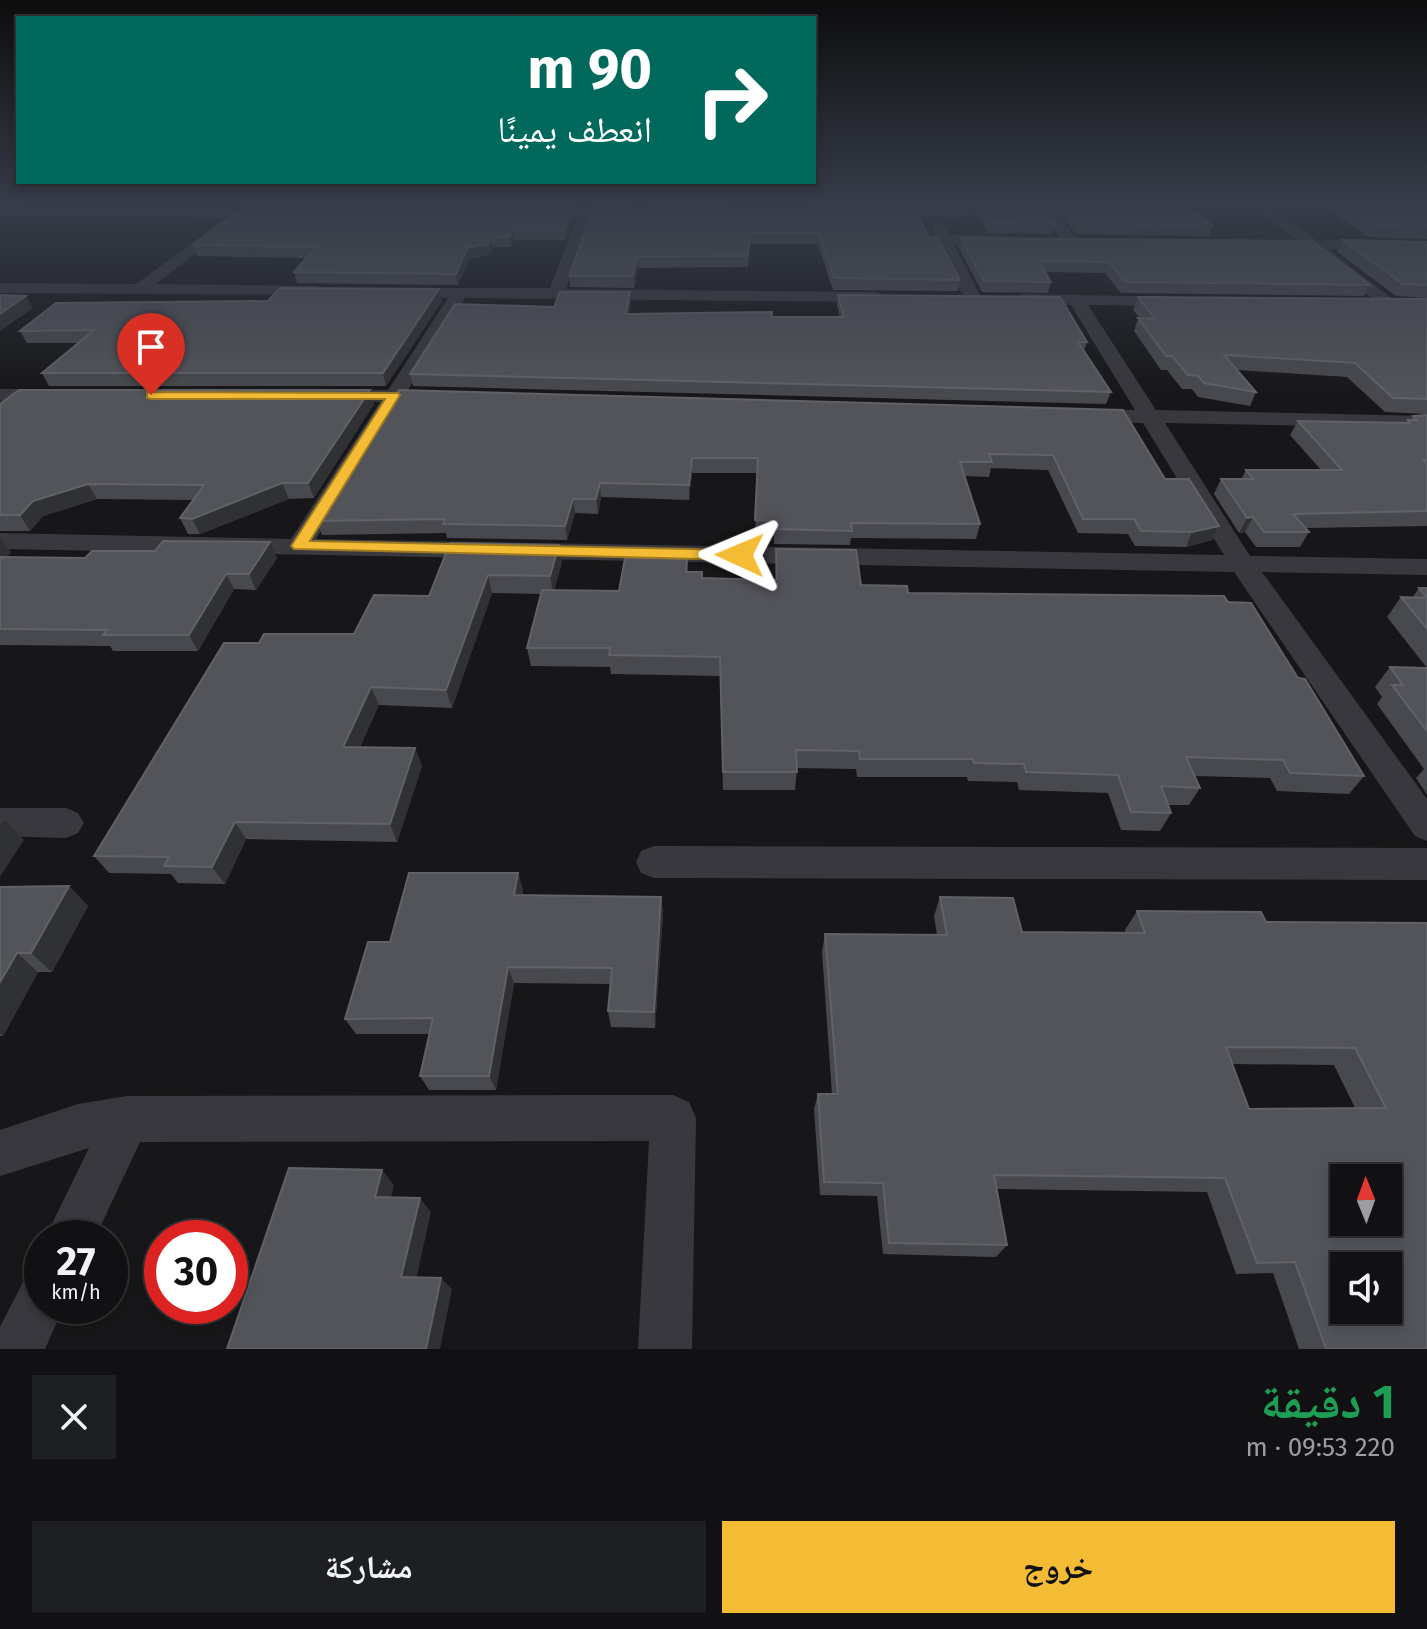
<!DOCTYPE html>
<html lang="ar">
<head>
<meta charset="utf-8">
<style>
	body { margin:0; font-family:"Fira Sans","Noto Naskh Arabic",sans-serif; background:#1e1f21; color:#f1f3f6; direction:rtl; height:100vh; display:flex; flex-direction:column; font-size:30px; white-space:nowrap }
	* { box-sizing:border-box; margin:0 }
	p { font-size:26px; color:#9c9da0 }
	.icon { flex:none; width:44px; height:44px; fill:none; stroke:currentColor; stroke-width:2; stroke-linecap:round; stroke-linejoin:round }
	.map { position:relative; height:1349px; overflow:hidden; direction:ltr }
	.sheet { display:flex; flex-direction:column; background:#111113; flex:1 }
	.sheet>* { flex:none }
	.guide { position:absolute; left:16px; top:16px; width:800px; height:168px; border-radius:0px; box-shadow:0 4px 12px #0003,0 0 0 2px #303133; direction:rtl; background:#00695c; color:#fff; overflow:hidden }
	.needle { width:52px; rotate:359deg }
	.buttons { position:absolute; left:1330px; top:1164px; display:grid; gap:16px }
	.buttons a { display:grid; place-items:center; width:72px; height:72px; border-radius:0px; background:#111113; box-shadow:0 4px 12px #0003,0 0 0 2px #303133; font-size:40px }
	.speed { position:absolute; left:24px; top:1220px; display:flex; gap:16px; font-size:40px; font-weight:700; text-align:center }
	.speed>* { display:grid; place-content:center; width:104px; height:104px; border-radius:50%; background:#111113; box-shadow:0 4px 12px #0003,0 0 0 2px #303133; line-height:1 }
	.speed small { font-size:20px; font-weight:400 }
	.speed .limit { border:12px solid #d22; background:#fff; color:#111 }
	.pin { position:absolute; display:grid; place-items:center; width:68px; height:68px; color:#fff; margin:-82px -34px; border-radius:50% 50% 50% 0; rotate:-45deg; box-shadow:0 0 8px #0007 }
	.pin .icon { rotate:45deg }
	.me { position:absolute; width:88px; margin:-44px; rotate:271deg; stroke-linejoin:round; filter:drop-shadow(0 0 6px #0008) }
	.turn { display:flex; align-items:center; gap:28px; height:168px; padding:0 32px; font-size:36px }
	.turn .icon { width:104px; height:104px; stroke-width:2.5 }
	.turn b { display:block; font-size:56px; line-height:68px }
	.round { display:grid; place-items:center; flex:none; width:84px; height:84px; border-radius:0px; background:#1e1f21 }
	.overview { display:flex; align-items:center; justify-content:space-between; height:136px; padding:0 32px }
	h1 { font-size:48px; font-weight:700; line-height:60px; color:#1e9e55 }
	.primary-button { display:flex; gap:16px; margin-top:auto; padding:16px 32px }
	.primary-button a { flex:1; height:92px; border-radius:0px; background:#f3bc34; color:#111; font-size:32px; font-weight:700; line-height:92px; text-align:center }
	.primary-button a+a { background:#1e1f21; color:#f1f3f6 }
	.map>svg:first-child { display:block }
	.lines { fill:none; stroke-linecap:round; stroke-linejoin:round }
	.street { fill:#38383e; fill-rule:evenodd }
	.wall { fill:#48494e; fill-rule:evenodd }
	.shaded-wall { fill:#303134 }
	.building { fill:#53545a; stroke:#606268; stroke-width:2; fill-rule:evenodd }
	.route { fill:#f3bc34; stroke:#9e7a22; stroke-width:2 }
</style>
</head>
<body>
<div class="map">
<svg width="1427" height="1349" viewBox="0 0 1427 1349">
	<rect width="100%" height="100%" fill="#171719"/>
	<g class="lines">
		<path class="street" d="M952 204H966L970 213 963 217H879L872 213 879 209H954Z
			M1036 204H1050L1076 239 1073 242H1063Z
			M1252 204H1267L1316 240 1427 241V251L1328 249 1399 304 1390 309 1384 308 1308 249 1272 247V241L1296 240Z
			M531 206 631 207 638 211 631 215H592L566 289 877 292 886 297 877 302 465 298 408 390 437 391 447 397 437 403 400 402 316 539 1224 555 1143 423 1085 421 1074 415 1085 409 1135 410 1071 305 1021 304 1012 299 1021 294 1183 297 1186 301 1177 306 1088 305 1156 410 1427 416V428L1165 423 1250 556 1427 559V575L1262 572 1427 799V841L1415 836 1234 572 0 549V533L291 539 380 402 333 401 323 395 333 389 388 390 448 298 401 297 395 296V288H550L578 215 526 213 524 210Z
			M0 207 238 209 245 213 238 217 0 215Z
			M226 218 231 219V225L156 284 317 286 325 291 323 295 0 293V283L136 284Z
			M932 223H942L949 235H1001L1009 240 1001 245H954L982 298 979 302H967L964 298 935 240Z
			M0 389H53L63 395 53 401H0Z
			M0 808H66L78 813 84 823 78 833 66 838 0 836Z
			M654 846 1427 848V880L654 878 641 873 636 862 641 851Z
			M673 1095 689 1102 696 1118 692 1349H638L649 1141 140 1142 95 1238H45L89 1148 0 1176V1130L78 1104 127 1096Z
			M42 1272V1306H64L45 1349H0V1327L24 1280Z"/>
	</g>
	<path class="wall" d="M85 204H239L234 206 85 205Z
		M628 204H909L908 206Z
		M972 204H1042L1056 224 1053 234 988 233Z
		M1052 204H1188L1213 226 1209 236 1076 234Z
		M1320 204H1427V239L1368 237Z
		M573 208 574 218 565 240H514L511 247H493L490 254 469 259 458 285 297 283 294 272 306 258 197 256 193 245Z
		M593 208 929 238 960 280 958 291 833 290 818 244H750L748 267 638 268 634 288 570 287 569 276Z
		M961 238 1370 285 1364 296 1121 293 1105 273 1046 272 1051 282 1048 293 982 292 959 248Z
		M1343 240 1427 242V298L1396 296 1337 252Z
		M439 289 442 301 386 386H49L42 373 79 343H27L20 331 268 301Z
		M838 295 1087 342 1084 351 1111 392 1106 404 413 386 410 374 554 307 631 304 629 314 840 317 837 306Z
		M1138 297 1427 299V414L1385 412 1347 377 1237 370 1256 392 1250 406 1198 397 1192 389H1182L1167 370H1161L1134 331 1138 318H1140L1133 310Z
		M370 390 374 404 314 498 289 499 200 534H188L180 518 193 500 97 499 43 516 30 531H0V404Z
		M399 390 1123 410 1165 479 1219 526 1212 540 1186 547 1135 546 1128 534 1078 533 1048 470 991 468 989 477 965 476 980 524 976 539 851 538 850 545 774 544V536L755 535 757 473H692L689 500 601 497 598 514 575 513 567 540 447 538 446 533 322 535 316 521Z
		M1427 415V526L1305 528 1309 532 1300 547H1256L1245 532 1239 533 1214 494 1221 479H1241L1246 470H1321L1290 435 1298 421 1406 423 1408 420H1411L1413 416Z
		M0 537 11 552 6 557 277 558 256 590 234 589 198 651H113L110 646 0 645Z
		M450 543 562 562 554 590 619 591 687 559 688 572 702 578 775 580 776 549 861 585 908 593 1228 602 1298 678 1364 776 1349 794 1277 791 1270 778 1195 776 1200 788 1189 805H1168L1171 813 1160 831 1121 830 1108 793 1019 790 1017 782 968 781 967 777H857L856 769 797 768 795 790H723L720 676 611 674 610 667 531 666 527 648 541 594 492 593 452 708 379 705 360 747 415 748 422 766 397 842 246 839 225 884 178 883 171 874 109 873 94 856 354 634 429 596Z
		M1419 588H1427V668L1387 617 1401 597 1412 598Z
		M1390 667 1427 668V795L1416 778 1424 769 1377 704 1382 697 1375 687Z
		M518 873 523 890 522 895 661 897 663 914 655 1028 611 1027 608 1011 611 984 514 983 496 1090H429L420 1076 430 1034H356L345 1019 390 942Z
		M69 886 88 906 52 972H38L3 1036H0V887Z
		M940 897 1022 932 1126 933 1125 930 1137 911 1266 922 1427 923V1349H1299L1273 1273 1236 1274 1207 1192 997 1189 1007 1245 996 1257 883 1254 877 1196 820 1195 814 1109 818 1094H832L822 952 825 934 937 935 934 916ZM1232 1064 1334 1065 1355 1108 1249 1109Z"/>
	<path class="shaded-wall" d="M573 208 574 218 565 240 564 230Z
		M513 230 514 240 511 247 509 237Z
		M491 237 493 247 490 254 469 259 458 285 456 274 467 248Z
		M637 257 638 268 634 288 633 276Z
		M439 289 442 301 386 386 383 373Z
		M630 292 631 304 627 325 626 314Z
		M26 296 33 308 0 331V314Z
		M370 390 374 404 314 498 308 483Z
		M692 458V473L689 500V485Z
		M282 483 289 499 200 534 192 519Z
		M600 483 601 497 598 514 596 499Z
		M88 484 97 499 43 516 30 531 20 515 33 501Z
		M573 499 575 513 567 540 565 526Z
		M1253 517 1245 532 1239 533 1247 518Z
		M1219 526 1212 540 1186 547 1192 532Z
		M0 537 11 552 0 564Z
		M270 542 277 558 256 590 249 574Z
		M559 545 562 562 553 594 550 576Z
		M226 574 234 589 198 651 189 635Z
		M488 575 492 593 452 708 446 690Z
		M371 687 379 705 352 765 343 747Z
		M415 748 422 766 397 842 390 824Z
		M5 820 24 840 0 877V826Z
		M235 822 246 839 225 884 212 867Z
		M518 873 523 890 519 912 514 895Z
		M69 886 88 906 52 972 31 953Z
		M661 897 663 914 655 1028 654 1012Z
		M17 953 38 972 3 1036 0 1034V982Z
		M508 967 514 983 496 1090 489 1076Z
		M382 1170 394 1185 388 1210 375 1197Z
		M420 1198 431 1212 414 1289 401 1277Z
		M441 1278 452 1289 440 1349H426Z"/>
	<path class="building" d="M979 204H1042L1056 224 990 223Z
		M1062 204H1188L1213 226 1078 224Z
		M1341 204H1427V227L1374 226Z
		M246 205 573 208 564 230H513L509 237H491L488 244 467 248 456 274 294 272 316 247 193 245Z
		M593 208 916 210 929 238 937 237 960 280 834 278 819 233H750L748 256 637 257 633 276H569Z
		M961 238 1312 241 1370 285 1125 282 1109 262 1039 261 1051 282 984 281Z
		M1343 240 1427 242V285L1403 284Z
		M280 288 439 289 383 373H42L94 330 20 331 56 303 268 301Z
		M560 292H630L626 314 772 312V317H844L838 295 1060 297 1087 342H1078L1111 392 410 374 455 304 554 307Z
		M0 295 26 296 0 314Z
		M1138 297 1427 299V399L1393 398 1355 363 1224 355 1256 392 1204 383 1198 376 1188 375 1172 356H1166L1138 318 1155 319Z
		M19 390H370L308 483H282L192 519 180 518 204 485 88 484 33 501 20 515H0V404Z
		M399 390 1123 410 1165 479H1189L1219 526 1192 532 1141 531 1134 519H1083L1053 455 989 454 992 462H960L980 524 851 523 852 531 775 529V521L755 520 758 458H692L689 485 600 483 596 499H573L565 526 443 524 445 519 316 521Z
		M1427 415V460H1423L1427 464V511L1293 514 1309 532H1264L1253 517 1247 518 1221 479H1253L1246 470H1342L1298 421 1410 423 1408 420H1417L1413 416Z
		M163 541 270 542 249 574H226L189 635H103L107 630 0 629V557L85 558 92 551H155Z
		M450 543 559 545 550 576 488 575 446 690 371 687 343 747 415 748 390 824 235 822 212 867 164 866 169 857 94 856 224 643H259L264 634H354L374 595 429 596Z
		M776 549 856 550 861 585 907 586 908 593 1224 596 1228 602 1251 603 1298 678 1305 679 1364 776 1290 773 1283 760 1186 757 1200 788 1161 786 1171 813 1131 812 1118 775 1026 772 1024 764 974 763 973 759H860L859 751 796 750 797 772H723L720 657 609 655 610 648H527L542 590 619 591 625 558 687 559 686 572H702V578L777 580Z
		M1419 588H1427V629L1401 597 1427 598Z
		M1390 667 1427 668V731L1392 685H1403Z
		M409 873H518L514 895 661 897 654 1012 608 1011 612 968 508 967 489 1076H420L433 1018 345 1019 368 942H390Z
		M69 886 31 953H17L0 982V887Z
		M940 897 1013 898 1022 932 1145 933 1137 911 1261 912 1266 922 1427 923V1349H1326L1295 1262 1257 1263 1225 1178 994 1175 1007 1245 889 1243 883 1183 824 1182 818 1094H838L825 934 947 935ZM1226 1047 1355 1048 1386 1108 1249 1109ZM1344 1178H1388V1222H1344ZM1344 1266H1388V1310H1344Z
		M289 1168 382 1170 375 1197 420 1198 401 1277 441 1278 426 1349H227Z"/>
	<linearGradient id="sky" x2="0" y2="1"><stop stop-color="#0d0d0e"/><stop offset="0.52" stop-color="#363c49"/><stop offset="1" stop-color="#363c49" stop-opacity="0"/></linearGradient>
	<rect width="1427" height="393" fill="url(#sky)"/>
	<path class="route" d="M147 392 398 393 400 395 310 541 740 550 747 555 740 560 294 549 291 546 385 399H151L147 398Z"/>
</svg>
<div class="buttons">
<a><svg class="needle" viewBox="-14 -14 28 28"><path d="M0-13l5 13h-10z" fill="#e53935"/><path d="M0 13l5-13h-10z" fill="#9c9da0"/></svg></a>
<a><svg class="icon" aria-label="sound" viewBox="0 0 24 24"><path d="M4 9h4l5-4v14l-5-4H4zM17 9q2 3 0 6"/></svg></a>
</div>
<div class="speed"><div>27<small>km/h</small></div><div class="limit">30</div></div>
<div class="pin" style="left:151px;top:395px;background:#d93025"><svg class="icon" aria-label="arrive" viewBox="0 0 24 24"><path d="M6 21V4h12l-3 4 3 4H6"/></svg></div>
<svg class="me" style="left:740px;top:555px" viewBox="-20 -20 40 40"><path d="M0-17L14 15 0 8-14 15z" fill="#f3bc34" stroke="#fff" stroke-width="4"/></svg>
<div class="guide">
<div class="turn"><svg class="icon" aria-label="right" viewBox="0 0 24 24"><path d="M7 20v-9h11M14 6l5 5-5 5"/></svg><div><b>90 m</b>انعطف يمينًا</div></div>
</div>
</div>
<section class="sheet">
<div class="overview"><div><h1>1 دقيقة</h1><p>220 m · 09:53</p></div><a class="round"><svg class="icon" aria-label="close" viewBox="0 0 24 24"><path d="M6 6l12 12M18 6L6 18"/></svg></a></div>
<div class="primary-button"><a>خروج</a><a>مشاركة</a></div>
</section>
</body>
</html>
